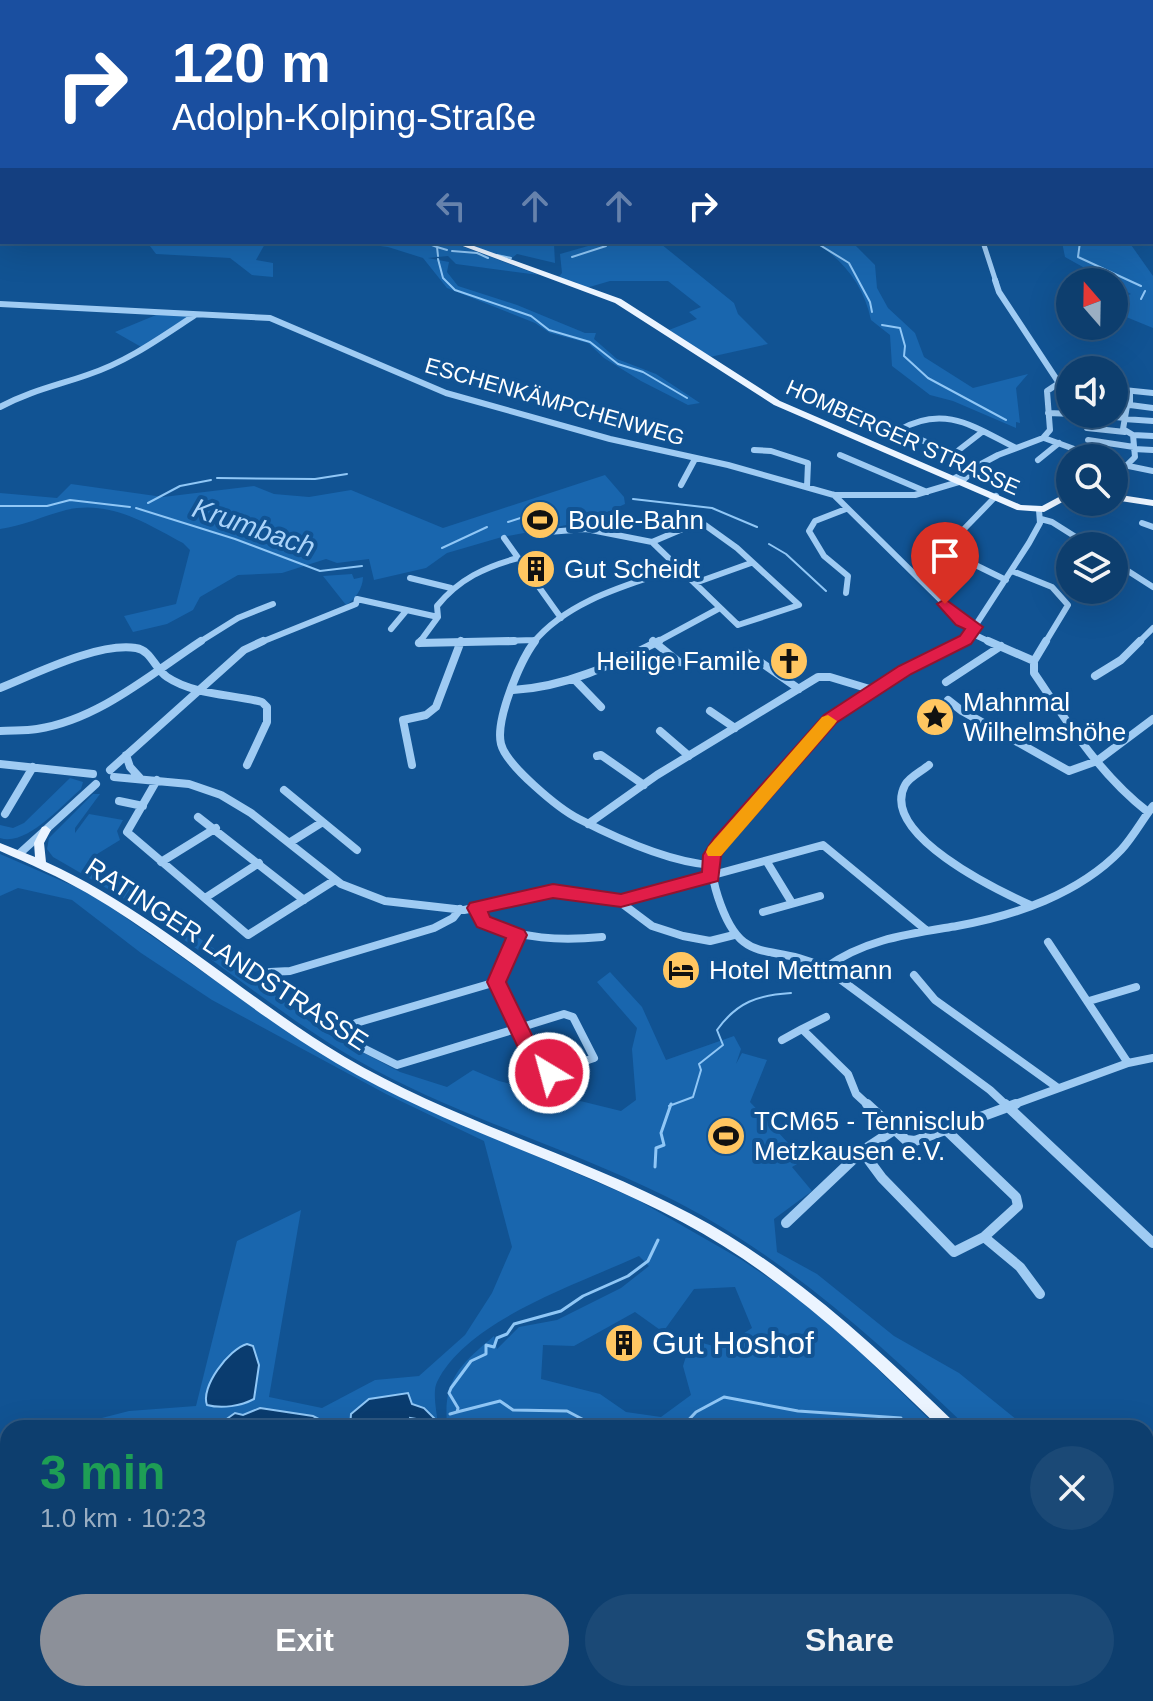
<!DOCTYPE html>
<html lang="en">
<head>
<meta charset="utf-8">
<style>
	body { margin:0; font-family:Arial,sans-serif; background:#1b4976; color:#f1f3f6; height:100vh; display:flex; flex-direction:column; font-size:30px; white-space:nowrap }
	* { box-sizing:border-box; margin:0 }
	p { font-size:26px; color:#9aaec2 }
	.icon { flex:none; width:44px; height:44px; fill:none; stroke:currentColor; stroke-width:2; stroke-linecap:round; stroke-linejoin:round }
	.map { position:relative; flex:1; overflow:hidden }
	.drawer { position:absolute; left:0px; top:1420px; width:1154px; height:282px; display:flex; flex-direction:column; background:#0d3e6e; border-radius:24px 24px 0 0; box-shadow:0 8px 32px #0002,0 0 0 2px #2d5781 }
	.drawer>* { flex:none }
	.guide { position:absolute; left:0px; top:0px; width:1154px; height:244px; box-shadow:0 8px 32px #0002,0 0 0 2px #2d5781; background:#1a4fa0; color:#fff; overflow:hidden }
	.needle { width:52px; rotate:340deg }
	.controls { position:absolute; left:1056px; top:268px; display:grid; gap:16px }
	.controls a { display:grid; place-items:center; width:72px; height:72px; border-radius:50%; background:#0d3e6e; box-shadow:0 8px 32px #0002,0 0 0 2px #2d5781; font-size:40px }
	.pin { position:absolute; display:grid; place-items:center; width:68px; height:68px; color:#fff; margin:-82px -34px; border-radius:50% 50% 50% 0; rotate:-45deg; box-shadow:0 0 8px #0007 }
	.pin .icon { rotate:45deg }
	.me { position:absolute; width:88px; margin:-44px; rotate:323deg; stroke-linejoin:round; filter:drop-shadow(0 0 6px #0008) }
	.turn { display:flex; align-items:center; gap:28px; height:168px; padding:0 40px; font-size:36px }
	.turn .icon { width:104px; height:104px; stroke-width:2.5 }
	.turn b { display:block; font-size:56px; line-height:68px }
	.lanes { display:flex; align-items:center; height:76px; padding:0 40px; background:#0003; justify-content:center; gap:40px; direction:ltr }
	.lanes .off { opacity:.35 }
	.round { display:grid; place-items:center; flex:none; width:84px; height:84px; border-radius:42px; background:#1b4976 }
	.headline { display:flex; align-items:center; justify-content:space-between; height:136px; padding:0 40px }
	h1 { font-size:48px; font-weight:600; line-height:60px; color:#1e9e55 }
	.action { display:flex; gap:16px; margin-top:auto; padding:16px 40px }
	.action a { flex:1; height:92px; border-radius:48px; background:#8c9099; color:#fff; font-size:32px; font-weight:600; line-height:92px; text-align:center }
	.action a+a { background:#1b4976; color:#f1f3f6 }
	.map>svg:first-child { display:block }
	.green { fill:#1966ae; fill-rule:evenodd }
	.water { fill:#0a3c6f; stroke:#90c7f6; stroke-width:2 }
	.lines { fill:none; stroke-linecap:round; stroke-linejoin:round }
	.stream-far1 { stroke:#90c7f6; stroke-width:2 }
	.stream { stroke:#90c7f6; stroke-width:3 }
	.minor-far3 { stroke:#9fcbf3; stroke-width:5 }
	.minor-far2 { stroke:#9fcbf3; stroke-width:6 }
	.minor-far1 { stroke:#9fcbf3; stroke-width:8 }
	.minor { stroke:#9fcbf3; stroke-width:10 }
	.major { fill:#ebf4ff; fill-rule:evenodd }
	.route { fill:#e11d48; stroke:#92132f; stroke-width:2 }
	.slow { fill:#f59e0b }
	.labels { text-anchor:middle; stroke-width:8; stroke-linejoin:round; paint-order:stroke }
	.far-street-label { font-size:22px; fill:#fff; stroke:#115393 }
	.poi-label { font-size:26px; fill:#fff; stroke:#115393; text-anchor:start }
	.street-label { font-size:26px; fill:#fff; stroke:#115393 }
	.water-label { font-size:28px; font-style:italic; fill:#abd4fa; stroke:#115393 }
	.near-poi-label { font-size:32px; fill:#fff; stroke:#115393; text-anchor:start }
</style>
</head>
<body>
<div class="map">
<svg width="1153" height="1701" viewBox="0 0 1153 1701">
	<rect width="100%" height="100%" fill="#115393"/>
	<path class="green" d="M147 242H266L256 260 273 263V277L252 275 230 258 156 254Z
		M348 242H451L539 275 456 264 448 256 428 258 449 262 447 272 458 286 517 305 585 333H596L594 339 617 359 656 374 700 403 688 405 641 381 604 358 588 343 550 333 535 323 447 288 423 258 388 247Z
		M473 242H549L554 244 555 263 517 254 508 261 471 245Z
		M602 242H667L661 244 734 303 738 314 768 344 710 357 669 330 697 319 689 312 701 307 668 281H610L586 288 575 282 557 279 562 273 560 254Z
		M814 242H852L875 265 877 288 888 308 915 333 924 357 973 388 1028 374 1016 388 1020 423 1016 422V428L953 401 930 395 892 366 890 335 871 320C864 286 844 260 814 242Z
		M1062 242H1129L1153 276V328L1114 312V301L1131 294 1065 257Z
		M156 315H190L143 348 115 332Z
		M605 475 624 497 625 504 588 521 502 537 447 553 426 568 374 580 369 559 337 563 326 559 282 573 238 575 200 597 193 610 167 624 133 632 124 616 176 604 190 550 183 543C145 523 111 500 66 510 43 516 23 526 0 529V493L57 498 71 484 163 497 254 486 274 494 309 497 351 490 443 528Z
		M352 574 354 579 363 577C363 588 355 600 346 605L323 576Z
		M70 778 83 782 81 789C62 805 26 847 0 838V825L13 828 24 823Z
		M93 794H100L75 828V833L89 814 123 820 117 831 120 840 89 859 92 862 209 945 322 1031 400 1072 447 1087 473 1070 499 1081 621 1111 636 1100 632 1049 637 1028 597 982 610 972 642 1007 666 1060 734 1036 741 1049 736 1064 742 1053 767 1060 750 1102 804 1160 792 1167 812 1191 774 1219 777 1252 817 1274 894 1336 959 1373 1027 1428H968C875 1339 780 1252 663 1195 569 1149 467 1119 375 1070 293 1026 223 965 146 913 116 893 84 875 53 857L47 849 49 838Z
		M0 854 92 894 284 1029 432 1111 636 1199 742 1260 797 1297 857 1349 938 1428H481L478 1420 447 1424C443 1379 461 1364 494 1336L497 1349 519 1327 557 1320 621 1288 649 1266 639 1256C578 1284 467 1320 437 1382 432 1392 437 1413 438 1425L408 1428 410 1418 428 1421 431 1414 348 1421 350 1428H336L313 1416 260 1408 243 1415 235 1413 214 1428H196L195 1423 185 1421 160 1428H63L129 1411 196 1406 237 1241 301 1210 269 1397 322 1408 375 1380 419 1376 465 1335 492 1293 512 1247 484 1141 386 1094 212 1000 141 953 72 900 18 888 0 896ZM735 1287 752 1328 721 1348 691 1340 683 1366 691 1395 661 1417 626 1412 600 1394 541 1379 543 1345 574 1346 635 1312 663 1332 694 1289ZM241 1346 244 1404 217 1408 208 1405C199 1386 228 1359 241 1346Z
		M8 1442V1540L0 1544V1444Z
		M1146 1522 1153 1528V1612L1146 1605Z
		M36 1694H212L209 1701H37Z"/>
	<path class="water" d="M247 1344 253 1346 259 1365 254 1399C241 1406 222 1409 207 1405 200 1387 229 1349 247 1344Z
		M408 1393 412 1404 424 1408 435 1419 428 1421 410 1418 408 1428H350L351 1414 369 1399Z
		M260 1408 313 1416 336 1428H214L235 1413 243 1415Z"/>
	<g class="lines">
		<path class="stream-far1" d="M667 0 670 2
			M424 242 437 247 438 256
			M815 242 849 263 870 302 872 312
			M1080 242 1078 257 1141 286
			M608 245 647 242
			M437 247 447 250
			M452 251 477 253 488 258
			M497 255 511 258
			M572 257 606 246
			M438 259 443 278 455 290 531 316 549 330 590 342 618 364 643 372 687 398
			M1141 299 1145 291
			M882 325 900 328 905 346 904 356 928 378 1006 420
			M217 478 315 479 347 474
			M633 499 712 508 757 527
			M148 503 180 486 211 480
			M0 506H47L70 500 130 507
			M136 508 235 539 320 571 362 566
			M508 522 545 510
			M769 544 786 554 826 591
			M442 548 487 527
			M669 1106 693 1097 701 1070 699 1064 723 1045 717 1030C737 1002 758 995 791 993"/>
		<path class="stream" d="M655 1167 656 1148 664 1145 661 1133 671 1104
			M457 1412 500 1401 513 1410 567 1411 599 1428
			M450 1414 457 1412 458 1408 449 1393 451 1388 471 1361 486 1354V1345L494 1347 497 1338 507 1334 514 1324 561 1311 583 1296 628 1276 648 1261 658 1240
			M681 1428 696 1412 724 1397 798 1411 901 1418"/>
		<path class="minor-far3" d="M983 242 996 282"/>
		<path class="minor-far2" d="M0 304 270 318 446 393 610 439 728 465 834 495H915L962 481 981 464
			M1114 389 1153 393
			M1114 403 1127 406
			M1130 405 1153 408
			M0 407C30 391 55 386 87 375 127 362 160 338 195 315
			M1048 413 1074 414
			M1087 414 1125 418
			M1124 419 1153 421
			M872 421 955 453 982 432
			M1087 428 1125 432
			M899 430C945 404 974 427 1016 448
			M1133 435 1153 436
			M1044 438 1099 458
			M1088 440 1134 447
			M1134 449 1153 450
			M754 450 771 451 808 463 807 487
			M840 455 927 492
			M1038 460 1059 443
			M1064 463 1078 451
			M1114 463 1153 471
			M1126 466 1135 457 1133 435 1123 429 1127 406 1130 405V391
			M955 478 998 455 1043 438 1050 430 1047 391 1059 383 999 292 995 280
			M681 485 695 459
			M834 495 962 621 975 627
			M996 496 965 528 951 553 1006 580
			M846 509 815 521 809 531 824 556 848 576 846 593
			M1041 519 1052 522 1090 546
			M1142 523 1153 527
			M705 525 737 548 799 605 738 625 652 542 685 528Z
			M536 533 586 529 652 542
			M504 538 561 618
			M1114 562 1153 587
			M1012 571 1052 587 1068 605 1045 643
			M410 578 451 588
			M695 583 751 563
			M391 629 406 611
			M971 633 992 643
			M198 643 238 618 273 604
			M259 643 356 604 357 599 438 617
			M419 643 438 617 437 606C459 579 485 567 518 558
			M436 643 535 640
			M533 643C568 600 628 585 678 568
			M655 643 718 609
			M961 643 966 640 1029 543 1040 523 1039 510
			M1138 643 1153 628"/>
		<path class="minor-far1" d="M535 641C520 661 495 720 501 744 506 765 559 809 579 819 616 838 670 862 711 865
			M653 641 679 662 687 663
			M965 641 905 670 830 719 721 842C710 861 711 876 718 897 742 971 769 940 825 968L990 1090 1007 1106
			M988 641 1034 661
			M419 643 421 641
			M419 643 514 641
			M746 652 799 689
			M1034 661 1046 641
			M1034 661V673C1068 723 1099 774 1148 812
			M1095 676 1121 660 1140 641
			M575 680 601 707
			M946 682 1001 646
			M0 688C35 674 98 642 136 648 151 650 155 669 167 677 194 695 231 694 262 702L267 707V722L247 765
			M513 690C566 687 612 665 659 641
			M948 700 962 711 1069 771 1097 761 1153 719
			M710 711 735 728
			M0 731C12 730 25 731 37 729 98 720 151 674 201 641
			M660 731 689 756
			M126 755 130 767 140 778
			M597 756 601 755 644 785
			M0 764 93 774
			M412 765 403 720 426 715 436 707 461 641
			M929 765C922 771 909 777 905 785 879 834 997 890 1030 905
			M110 770 244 650 263 641
			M114 777 189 784 221 795 251 813 341 884 385 901 464 910 560 891 616 899 652 926 683 936 710 941 734 935
			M157 780 127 832 248 935 335 880
			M284 790 357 850
			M119 801 143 806
			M5 814 33 767
			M198 817 304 900
			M588 824 657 775 818 677H830L873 690
			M289 843 321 823
			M19 854 96 784
			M161 862 216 828
			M767 862 792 903
			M205 898 259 863
			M621 900 823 845 926 930
			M476 908 483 922C522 939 560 941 602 937
			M763 912 820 896
			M1048 942 1128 1063
			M825 968C865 939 909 934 957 926 1014 916 1079 894 1121 850 1133 837 1142 820 1153 806
			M270 972 290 971 434 928 453 918 460 909
			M914 975 935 1000 1058 1088
			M496 982 519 1028 397 1065 357 1045 351 1028 356 1023Z
			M496 982 517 935
			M1089 1001 1136 987
			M564 1014 573 1017 594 1058 549 1073 541 1072 519 1028Z
			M826 1017 802 1029 848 1074 856 1094 869 1106
			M782 1040 802 1029
			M1010 1106 1128 1063 1153 1058"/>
		<path class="minor" d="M867 1104 906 1140 915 1141 1016 1104
			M1005 1104 1153 1243
			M945 1129 1016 1197 1018 1206 984 1237 1020 1267 1040 1294
			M862 1151 882 1178 954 1252 984 1237
			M786 1223 862 1151 894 1130"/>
		<path class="major" d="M0 145H2V149H0Z
			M452 242H463L621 299 780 401 1021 505 1042 506 1070 491V498L1044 512 1017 510 774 405 615 303Z
			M1114 494 1153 500V506L1114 500Z
			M46 826 51 830 44 843 46 862C153 910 244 997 345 1057 454 1121 579 1155 691 1214 791 1267 874 1345 955 1423L957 1428H940C861 1351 780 1274 682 1222 570 1162 445 1128 336 1063 250 1012 174 944 87 893 59 877 30 864 0 851V843L35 857 34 843 42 827Z
			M1146 1616 1153 1620V1639L1146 1635Z"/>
	</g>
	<path class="route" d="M945 599 983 627 971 644 911 674 836 723 727 847 721 856 718 881 621 907 553 898 488 912 490 917 524 930 527 935 506 982 546 1064 556 1067 559 1073 556 1079 549 1081 531 1075 487 982 506 938 477 927 467 908 470 903 553 884 621 894 702 872 703 855 714 838 824 715 899 666 960 636 965 629 956 625 937 604Z"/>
	<path class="slow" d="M828 715 837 721 834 725 721 856H708L706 852 708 847 822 717Z"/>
	<defs>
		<g id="stadium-disc" transform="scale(2)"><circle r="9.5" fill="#ffc661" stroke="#115393"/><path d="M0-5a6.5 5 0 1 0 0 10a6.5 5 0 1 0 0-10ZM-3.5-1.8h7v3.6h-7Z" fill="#111"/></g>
		<g id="building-disc" transform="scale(2)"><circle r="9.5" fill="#ffc661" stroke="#115393"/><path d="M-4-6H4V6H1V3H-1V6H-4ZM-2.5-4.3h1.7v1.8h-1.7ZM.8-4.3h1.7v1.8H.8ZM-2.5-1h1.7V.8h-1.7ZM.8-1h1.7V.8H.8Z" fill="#111"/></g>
		<g id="church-disc" transform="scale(2)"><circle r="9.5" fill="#ffc661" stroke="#115393"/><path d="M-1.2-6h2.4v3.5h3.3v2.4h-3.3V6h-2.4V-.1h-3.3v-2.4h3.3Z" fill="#111"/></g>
		<g id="sight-disc" transform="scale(2)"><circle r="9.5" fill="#ffc661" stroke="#115393"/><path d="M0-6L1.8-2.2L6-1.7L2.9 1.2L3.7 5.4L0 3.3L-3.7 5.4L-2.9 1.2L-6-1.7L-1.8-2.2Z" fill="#111"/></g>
		<g id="hotel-disc" transform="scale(2)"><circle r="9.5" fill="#ffc661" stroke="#115393"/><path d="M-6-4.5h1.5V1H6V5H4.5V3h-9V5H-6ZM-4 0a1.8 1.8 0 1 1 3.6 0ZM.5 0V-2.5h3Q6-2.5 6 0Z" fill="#111"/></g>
	</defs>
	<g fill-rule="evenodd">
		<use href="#stadium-disc" x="540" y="520"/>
		<use href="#building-disc" x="536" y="569"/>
		<use href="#church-disc" x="789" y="661"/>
		<use href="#sight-disc" x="935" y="717"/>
		<use href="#hotel-disc" x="681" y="970"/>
		<use href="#stadium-disc" x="726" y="1136"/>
		<use href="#building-disc" x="624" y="1343"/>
	</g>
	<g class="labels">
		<g class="far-street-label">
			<text transform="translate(555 401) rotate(16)" y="8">ESCHENKÄMPCHENWEG</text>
			<text transform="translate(903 437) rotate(24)" y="8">HOMBERGER STRASSE</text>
		</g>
		<g class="poi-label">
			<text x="568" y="529">Boule-Bahn</text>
			<text x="564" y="578">Gut Scheidt</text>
			<text x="761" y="670" text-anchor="end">Heilige Famile</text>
			<text x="963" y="711">Mahnmal<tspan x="963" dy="30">Wilhelmshöhe</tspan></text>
			<text x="709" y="979">Hotel Mettmann</text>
			<text x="754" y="1130">TCM65 - Tennisclub<tspan x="754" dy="30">Metzkausen e.V.</tspan></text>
		</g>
		<g class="street-label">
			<text transform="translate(227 954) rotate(33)" y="9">RATINGER LANDSTRASSE</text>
		</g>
		<g class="water-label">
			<text transform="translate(254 527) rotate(19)" y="10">Krumbach</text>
		</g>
		<g class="near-poi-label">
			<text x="652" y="1354">Gut Hoshof</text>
		</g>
	</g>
</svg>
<div class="controls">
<a><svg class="needle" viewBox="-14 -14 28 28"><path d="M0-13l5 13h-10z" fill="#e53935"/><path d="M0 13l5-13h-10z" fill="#9aaec2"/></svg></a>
<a><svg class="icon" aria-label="sound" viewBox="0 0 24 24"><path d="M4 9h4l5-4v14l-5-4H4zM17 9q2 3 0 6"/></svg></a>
<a><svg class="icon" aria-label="search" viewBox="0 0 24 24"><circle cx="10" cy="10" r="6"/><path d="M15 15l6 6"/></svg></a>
<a><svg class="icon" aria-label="layers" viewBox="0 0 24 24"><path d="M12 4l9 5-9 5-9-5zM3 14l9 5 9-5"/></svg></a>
</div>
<div class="pin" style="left:945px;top:604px;background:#d93025"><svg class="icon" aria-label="arrive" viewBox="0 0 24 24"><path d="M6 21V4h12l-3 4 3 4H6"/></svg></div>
<svg class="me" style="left:549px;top:1073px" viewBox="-20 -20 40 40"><circle r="17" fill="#e11d48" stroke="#fff" stroke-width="3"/><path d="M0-11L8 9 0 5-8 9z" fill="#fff"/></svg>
<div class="guide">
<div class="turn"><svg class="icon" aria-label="right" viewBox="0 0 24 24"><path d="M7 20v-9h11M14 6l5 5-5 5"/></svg><div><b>120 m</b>Adolph-Kolping-Straße</div></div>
<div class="lanes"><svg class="icon off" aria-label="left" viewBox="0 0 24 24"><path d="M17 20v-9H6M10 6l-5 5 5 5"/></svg><svg class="icon off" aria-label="ahead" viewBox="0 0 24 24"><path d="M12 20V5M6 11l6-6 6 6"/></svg><svg class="icon off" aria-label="ahead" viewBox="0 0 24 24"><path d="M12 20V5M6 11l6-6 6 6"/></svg><svg class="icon" aria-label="right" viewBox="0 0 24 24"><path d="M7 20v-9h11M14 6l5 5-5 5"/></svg></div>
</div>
<section class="drawer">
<div class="headline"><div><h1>3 min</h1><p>1.0 km · 10:23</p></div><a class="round"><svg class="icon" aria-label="close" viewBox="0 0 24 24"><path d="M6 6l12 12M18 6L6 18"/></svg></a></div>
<div class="action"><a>Exit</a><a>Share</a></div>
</section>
</div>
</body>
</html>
